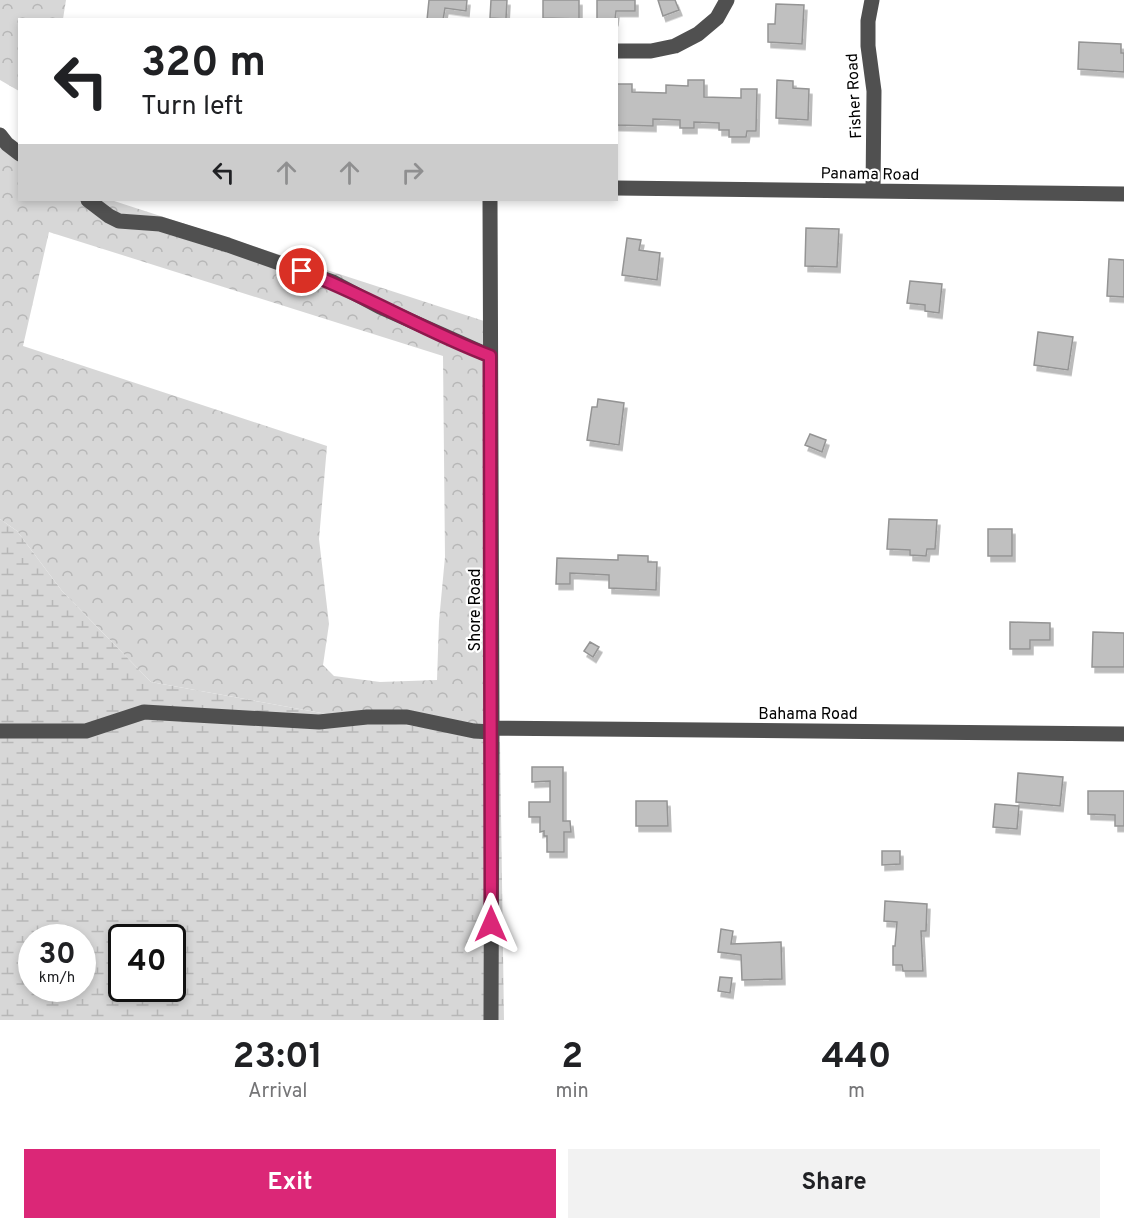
<!DOCTYPE html>
<html lang="en">
<head>
<meta charset="utf-8">
<style>
	body { margin:0; font-family:Overpass,sans-serif; background:#f2f2f2; color:#202124; height:100vh; display:flex; flex-direction:column; font-size:22px; white-space:nowrap }
	* { box-sizing:border-box; margin:0 }
	p { font-size:20px; color:#757577 }
	.icon { flex:none; width:33px; height:33px; fill:none; stroke:currentColor; stroke-width:2; stroke-linecap:round; stroke-linejoin:round }
	.map { position:relative; height:1020px; overflow:hidden }
	.sheet { display:flex; flex-direction:column; background:#fff; flex:1 }
	.sheet>* { flex:none }
	.banner { position:absolute; left:18px; top:18px; width:600px; height:183px; border-radius:0px; box-shadow:0 3px 9px #0003; background:#fff; color:#202124; overflow:hidden }
	.speed { position:absolute; left:18px; top:924px; display:flex; gap:12px; font-size:30px; font-weight:700; text-align:center }
	.speed>* { display:grid; place-content:center; width:78px; height:78px; border-radius:50%; background:#fff; box-shadow:0 3px 9px #0003; line-height:1 }
	.speed small { font-size:15px; font-weight:400 }
	.speed .limit { border:3px solid #111; border-radius:9px; background:#fff; color:#111 }
	.pin { position:absolute; display:grid; place-items:center; width:51px; height:51px; color:#fff; margin:-26px; border:3px solid #fff; border-radius:50%; box-shadow:0 2px 6px #0007 }
	.me { position:absolute; width:66px; margin:-33px; rotate:0deg; stroke-linejoin:round; filter:drop-shadow(0 0 4px #0008) }
	.turn { display:flex; align-items:center; gap:21px; height:126px; padding:0 24px; font-size:27px }
	.turn .icon { width:78px; height:78px; stroke-width:2.5 }
	.turn b { display:block; font-size:42px; line-height:51px }
	.lanes { display:flex; align-items:center; height:57px; padding:0 24px; background:#0003; justify-content:center; gap:30px; direction:ltr }
	.lanes .off { opacity:.35 }
	.eta { display:flex; justify-content:space-evenly; align-items:center; height:102px; text-align:center }
	.eta b { font-size:36px; font-weight:700; line-height:42px }
	.action { display:flex; gap:12px; margin-top:auto; padding:12px 24px }
	.action a { flex:1; height:69px; border-radius:0px; background:#db2777; color:#fff; font-size:24px; font-weight:700; line-height:69px; text-align:center }
	.action a+a { background:#f2f2f2; color:#202124 }
	.map>svg:first-child { display:block }
	.forest { fill:url(#forest-crowns); fill-rule:evenodd }
	.wetland { fill:url(#wetland-marsh); fill-rule:evenodd }
	.building { fill:#c0c0c0; stroke:#949494; stroke-width:1.5; filter:url(#shadow) }
	.lines { fill:none; stroke-linecap:round; stroke-linejoin:round }
	.minor { stroke:#505050; stroke-width:15 }
	.route-casing { stroke:#8e194d; stroke-width:15 }
	.route { stroke:#db2777; stroke-width:10 }
	.labels { text-anchor:middle; stroke-width:4.5; stroke-linejoin:round; paint-order:stroke }
	.street-label { font-size:16px; fill:#000; stroke:#fff }
</style>
</head>
<body>
<div class="map">
<svg width="1124" height="1020" viewBox="0 0 1124 1020">
	<defs>
		<pattern id="forest-crowns" width="20" height="18" patternUnits="userSpaceOnUse" patternTransform="scale(1.5)"><rect width="20" height="18" fill="#d7d7d7"/><path d="M2 6a3 3 0 1 1 6 0M12 15a3 3 0 1 1 6 0" fill="none" stroke="#b7b7b7"/></pattern>
		<pattern id="wetland-marsh" width="20" height="14" patternUnits="userSpaceOnUse" patternTransform="scale(1.5)"><rect width="20" height="14" fill="#d7d7d7"/><path d="M1 5h8M5 5V1M11 12h8M15 12V8" fill="none" stroke="#b7b7b7"/></pattern>
		<filter id="shadow"><feDropShadow dx="3" dy="5.5" stdDeviation="0" flood-color="#0004"/></filter>
	</defs>
	<rect width="100%" height="100%" fill="#fff"/>
	<path class="forest" d="M0 0H66L63 19 20 20 19 91 0 80Z
		M0 134 19 147 20 200H111L484 321 486 738 468 732 360 720 151 682 62 591 17 531 0 519ZM49 232 443 356 445 557 439 621 437 680 380 682 334 676 323 665 329 624 319 539 327 446 23 346Z"/>
	<path class="wetland" d="M0 519 17 531 62 591 151 682 360 720 468 732 486 738 485 1020H0ZM32 938H82V988H32ZM122 938H172V988H122Z
		M498 742H500L504 1020H497Z"/>
	<path class="building" d="M429 0H467L466 11 445 8 443 20H427Z
		M491 0H507L506 19 490 18Z
		M543 0H579V19L543 18Z
		M597 0H635V11H616L615 20H597Z
		M658 0H675L679 10 663 16Z
		M776 4 804 5 802 44 768 42V24H775Z
		M1079 42 1121 44V53H1124V72L1078 69Z
		M688 80H704V97L741 98V89H757L756 131H747L746 137H729V130H719V123L694 122V128H680V120L653 119V126L616 125V84H632V92L666 93V85L688 86Z
		M777 80 793 81V88L809 89 808 120 776 118Z
		M806 228 839 229 837 267 805 266Z
		M627 238 641 240 639 250 660 253 657 280 622 275Z
		M1109 259 1124 260V297L1107 296Z
		M910 281 942 284 939 313 925 311V305L907 303Z
		M1038 332 1073 337 1068 370 1034 365Z
		M598 399 624 403 619 445 587 440 592 407H597Z
		M810 434 826 440 822 452 805 445Z
		M889 519 937 520 935 549H927L926 556 910 555V550L887 549Z
		M988 529H1012V556H988Z
		M618 555 648 556V562H657L656 590 609 588V575L570 573V584H556L557 558 618 560Z
		M1010 622 1050 623V640H1030V649H1010Z
		M1093 632 1124 633V667H1092Z
		M590 642 599 647 593 657 584 651Z
		M532 767H563V821H570L571 832H564V852H547V836H544V831L540 832V817H529V802H550V781L532 782Z
		M1018 773 1063 777 1060 806 1016 802Z
		M1088 791H1124V826H1115V815L1088 814Z
		M636 801H667L668 826H636Z
		M995 804 1019 806 1017 829 993 827Z
		M882 851H900V864L882 865Z
		M885 901 927 904 926 931H921L923 971H903L902 965H893V946H895L897 922 884 921Z
		M721 929 733 931 731 944 781 942 782 979 742 980 741 955 718 952Z
		M720 977 732 978 730 993 718 991Z"/>
	<g class="lines">
		<path class="minor" d="M872 0 868 21V46L874 91 873 191
			M616 51H651L675 46 698 34 717 18 727 0
			M0 135 7 144 20 154
			M616 188 1124 194
			M88 200 109 216 119 221 160 224 228 245 333 282 380 307 490 356
			M490 200 492 728 491 1020
			M492 728 1124 734
			M0 731H86L144 712 319 722 367 717H407L474 731 492 732"/>
	</g>
	<g class="lines">
		<g class="route-casing">
			<path id="route" d="M302 271C366 295 426 332 490 356L491 924"/>
		</g>
		<use href="#route" class="route"/>
	</g>
	<g class="labels">
		<g class="street-label">
			<text transform="translate(853 96) rotate(-93)" y="6">Fisher Road</text>
			<text transform="translate(870 173) rotate(1)" y="6">Panama Road</text>
			<text transform="translate(474 610) rotate(-90)" y="6">Shore Road</text>
			<text x="808" y="719">Bahama Road</text>
		</g>
	</g>
</svg>
<div class="speed"><div>30<small>km/h</small></div><div class="limit">40</div></div>
<div class="pin" style="left:302px;top:271px;background:#d93025"><svg class="icon" aria-label="arrive" viewBox="0 0 24 24"><path d="M6 21V4h12l-3 4 3 4H6"/></svg></div>
<svg class="me" style="left:491px;top:924px" viewBox="-20 -20 40 40"><path d="M0-17L14 15 0 8-14 15z" fill="#db2777" stroke="#fff" stroke-width="4"/></svg>
<div class="banner">
<div class="turn"><svg class="icon" aria-label="left" viewBox="0 0 24 24"><path d="M17 20v-9H6M10 6l-5 5 5 5"/></svg><div><b>320 m</b>Turn left</div></div>
<div class="lanes"><svg class="icon" aria-label="left" viewBox="0 0 24 24"><path d="M17 20v-9H6M10 6l-5 5 5 5"/></svg><svg class="icon off" aria-label="ahead" viewBox="0 0 24 24"><path d="M12 20V5M6 11l6-6 6 6"/></svg><svg class="icon off" aria-label="ahead" viewBox="0 0 24 24"><path d="M12 20V5M6 11l6-6 6 6"/></svg><svg class="icon off" aria-label="right" viewBox="0 0 24 24"><path d="M7 20v-9h11M14 6l5 5-5 5"/></svg></div>
</div>
</div>
<section class="sheet">
<div class="eta">
<div><b>23:01</b><p>Arrival</p></div>
<div><b>2</b><p>min</p></div>
<div><b>440</b><p>m</p></div>
</div>
<div class="action"><a>Exit</a><a>Share</a></div>
</section>
</body>
</html>
